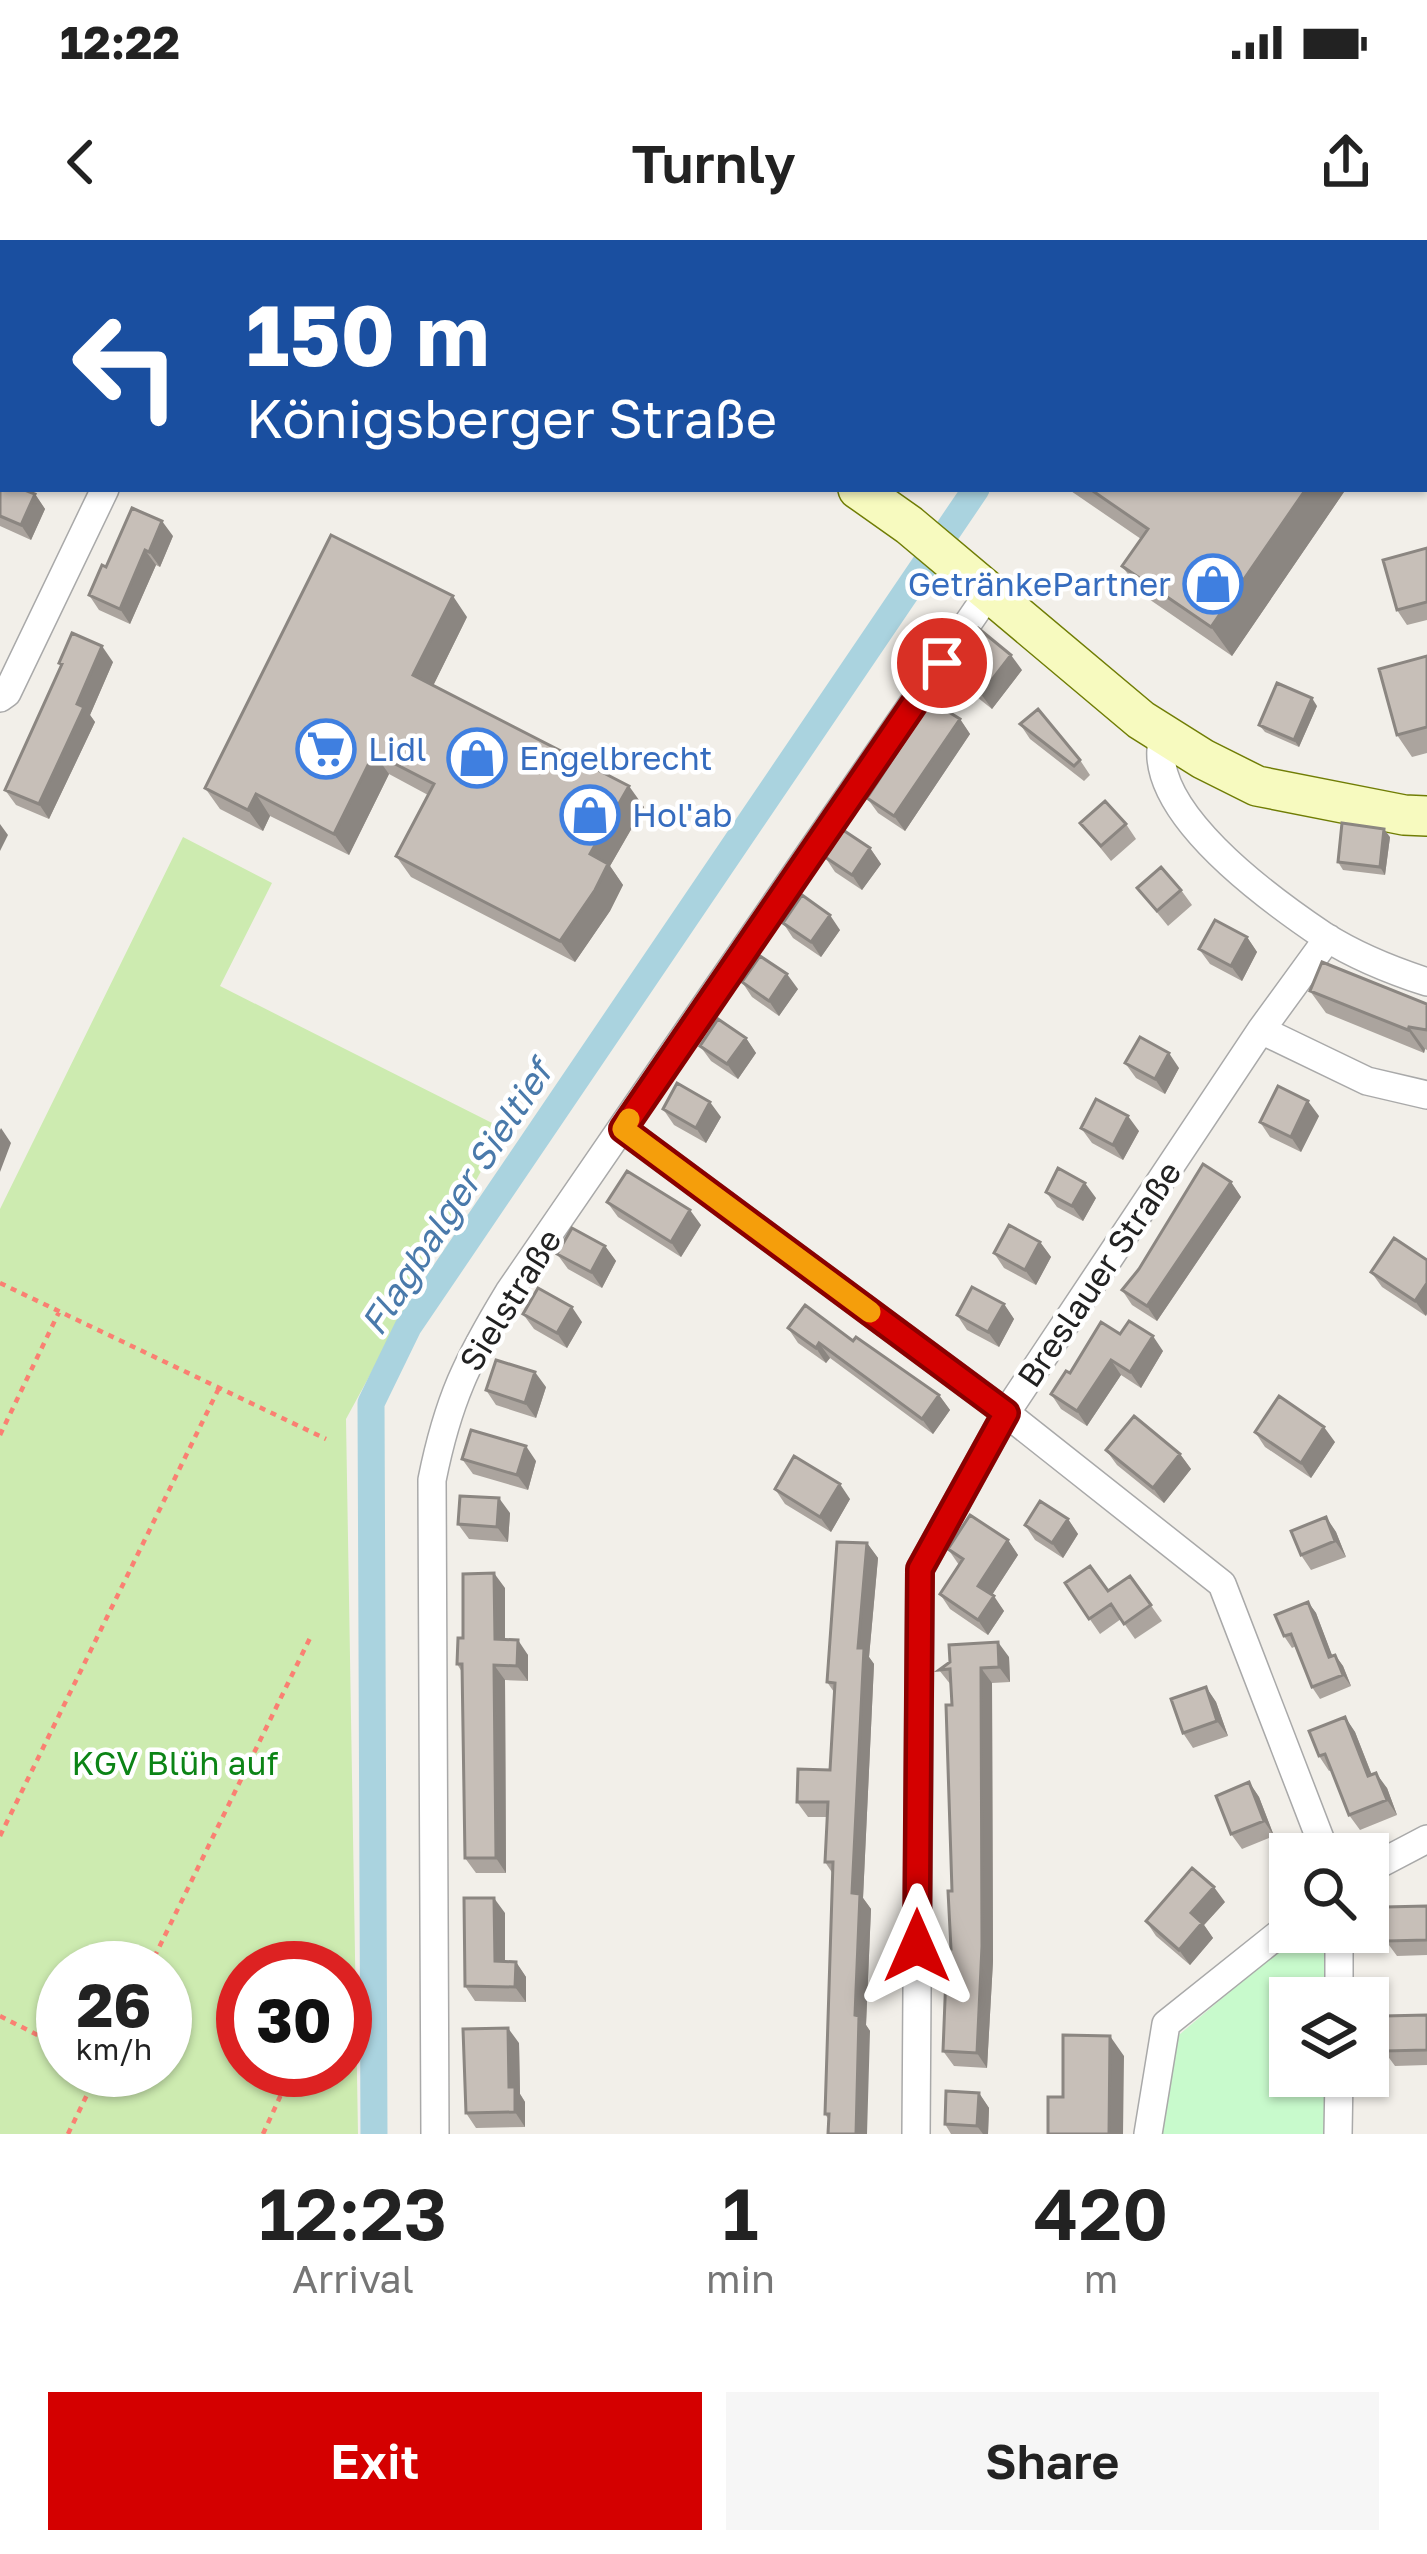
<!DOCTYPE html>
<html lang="en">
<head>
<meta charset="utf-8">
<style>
	body { margin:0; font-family:"Golos Text",sans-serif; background:#f6f6f6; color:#222; height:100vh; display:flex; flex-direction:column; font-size:45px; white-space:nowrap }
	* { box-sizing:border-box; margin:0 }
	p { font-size:39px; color:#767676 }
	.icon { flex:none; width:66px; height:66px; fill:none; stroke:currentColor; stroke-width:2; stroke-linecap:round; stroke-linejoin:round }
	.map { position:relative; height:1894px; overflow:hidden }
	.sheet { display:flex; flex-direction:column; background:#fff; flex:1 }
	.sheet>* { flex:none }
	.banner { position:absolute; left:0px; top:0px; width:1428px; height:252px; box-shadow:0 3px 9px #0004; background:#1a4fa0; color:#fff; overflow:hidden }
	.buttons { position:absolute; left:1269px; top:1593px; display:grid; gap:24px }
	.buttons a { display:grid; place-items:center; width:120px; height:120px; border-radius:0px; background:#fff; box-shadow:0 3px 9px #0004; font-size:60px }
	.speed { position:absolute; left:36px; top:1701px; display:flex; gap:24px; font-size:60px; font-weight:700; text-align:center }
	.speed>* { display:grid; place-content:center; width:156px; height:156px; border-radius:50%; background:#fff; box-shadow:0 3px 9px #0004; line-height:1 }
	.speed small { font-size:30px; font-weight:400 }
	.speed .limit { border:18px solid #d22; background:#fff; color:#111 }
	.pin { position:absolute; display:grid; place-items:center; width:102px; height:102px; color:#fff; margin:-51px; border:6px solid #fff; border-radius:50%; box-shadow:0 3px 12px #0007 }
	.me { position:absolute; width:132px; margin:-66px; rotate:0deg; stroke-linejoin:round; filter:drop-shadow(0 0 9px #0008) }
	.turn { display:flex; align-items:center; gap:42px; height:252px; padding:0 48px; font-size:54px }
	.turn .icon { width:156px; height:156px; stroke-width:2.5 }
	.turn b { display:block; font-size:84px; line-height:102px }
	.eta { display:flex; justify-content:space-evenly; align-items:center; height:204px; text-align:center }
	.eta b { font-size:72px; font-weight:600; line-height:84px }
	.primary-button { display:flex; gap:24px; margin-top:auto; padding:24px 48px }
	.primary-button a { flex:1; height:138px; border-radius:0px; background:#d40000; color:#fff; font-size:48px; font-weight:600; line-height:138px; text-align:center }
	.primary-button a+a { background:#f6f6f6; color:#222 }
	.status { display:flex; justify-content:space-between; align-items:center; height:84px; padding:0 60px; background:#fff; direction:ltr }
	.status svg { height:33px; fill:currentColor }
	header { display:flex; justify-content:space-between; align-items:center; height:156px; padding:0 48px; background:#fff; font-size:54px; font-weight:600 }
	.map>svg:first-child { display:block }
	.grass { fill:#cdebb0; fill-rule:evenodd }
	.park { fill:#c8facc }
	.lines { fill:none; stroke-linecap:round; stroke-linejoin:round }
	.canal { stroke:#aad3df; stroke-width:27 }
	.street-casing { stroke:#a9a9a9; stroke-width:30 }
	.secondary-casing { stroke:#707d05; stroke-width:42 }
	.path { stroke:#fa8072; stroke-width:4.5; stroke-dasharray:6 6; stroke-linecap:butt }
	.street { stroke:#fff; stroke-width:27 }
	.secondary { stroke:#f7fabf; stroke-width:39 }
	.wall { fill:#aba49e }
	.shaded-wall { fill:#8b8681 }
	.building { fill:#c7bfb8; stroke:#8b8681; stroke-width:3 }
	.route-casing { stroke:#8a0000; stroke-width:30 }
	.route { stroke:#d40000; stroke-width:21 }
	.slow { stroke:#f59e0b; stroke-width:21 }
	.labels { text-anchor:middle; stroke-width:9; stroke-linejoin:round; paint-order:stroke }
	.shop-label { font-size:33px; fill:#366cbe; stroke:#fff; text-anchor:start }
	.street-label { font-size:33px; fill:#222; stroke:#fff }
	.park-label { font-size:33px; fill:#0c8416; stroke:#fff }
	.water-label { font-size:36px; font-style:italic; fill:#4a7aab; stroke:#fff }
</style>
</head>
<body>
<div class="status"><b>12:22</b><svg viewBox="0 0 49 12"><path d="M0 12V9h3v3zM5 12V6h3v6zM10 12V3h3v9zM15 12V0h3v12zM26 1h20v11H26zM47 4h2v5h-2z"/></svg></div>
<header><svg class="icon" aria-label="back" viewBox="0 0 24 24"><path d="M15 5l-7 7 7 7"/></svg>Turnly<svg class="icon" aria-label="share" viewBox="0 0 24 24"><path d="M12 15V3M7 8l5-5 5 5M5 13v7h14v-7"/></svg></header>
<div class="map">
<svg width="1427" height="1894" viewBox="0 0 1427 1894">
	<rect width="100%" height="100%" fill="#f2efe9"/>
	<path class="grass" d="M183 597 272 643 220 746 504 889 346 1179 358 1894H0V969ZM63 1728H165V1830H63ZM243 1728H345V1830H243Z"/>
	<path class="park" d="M1300 1692H1333L1331 1758H1290V1836H1328L1327 1894H1159L1173 1800Z"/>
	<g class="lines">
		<path class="canal" d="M1138 3 1140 0
			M374 1894 371 1163 408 1087 976 249"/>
		<g class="street-casing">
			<path id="street" d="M1085 0 1089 3
				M223 3 224 0
				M887 3 889 0
				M0 458 7 453 105 249
				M1164 494C1139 567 1272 661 1324 696 1354 715 1393 731 1427 742
				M1261 790 1367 841 1427 855
				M623 889 1006 1173 1222 1344 1326 1614
				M1368 1630 1427 1599
				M1339 1692V1758
				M435 1894 432 1240C448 1160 467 1121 509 1052L988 354
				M916 1894 920 1329 1006 1173 1261 790 1328 698
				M1148 1894 1166 1784 1290 1685
				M1338 1894 1339 1836"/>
		</g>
		<g class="secondary-casing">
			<path id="secondary" d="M304 0 312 3
				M858 249 909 285 1141 480 1203 519 1257 546 1404 575 1427 576"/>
		</g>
		<path class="path" d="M0 1043 326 1199
			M0 1195 59 1072
			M0 1596 219 1148
			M149 1728 311 1396
			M0 1776 63 1808
			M68 1894 99 1830
			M263 1894 290 1835"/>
		<use href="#street" class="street"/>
		<use href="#secondary" class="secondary"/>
	</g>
	<path class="wall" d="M386 0H431L429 3H393Z
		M1371 0H1427V41L1425 39V3H1375Z
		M0 248 35 254 45 269 31 300 0 286Z
		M1068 249H1346L1232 416 1143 355 1122 326 1141 299Z
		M173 296 160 327 156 325 130 384 99 370 89 355 106 327Z
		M1427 308V380L1407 385 1397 370Z
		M467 377 433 446 644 567 610 626 623 645 610 671 575 722 411 637 396 616 428 555 389 534 349 615 270 576 263 591 220 569 205 548Z
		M1427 416V513L1412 517 1397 495Z
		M113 422 90 475 95 482 49 579 16 565 5 550 61 426 59 423Z
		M947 427 1022 430 992 469 958 442Z
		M1317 466 1299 507 1265 492 1259 485Z
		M960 479 970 494 905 591 878 573 867 558Z
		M1020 484 1080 520 1090 535 1084 541 1030 499Z
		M1080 583 1126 584 1136 599 1111 621Z
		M1390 597 1385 635 1343 630 1338 622Z
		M870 608 881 624 862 650 835 632 825 617Z
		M1137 648 1181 650 1192 665 1168 686Z
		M783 683 840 690 821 717 793 698Z
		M1247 697 1257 712 1242 741 1210 724 1199 709Z
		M742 742 798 749 779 776 752 757Z
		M1310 751 1427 764V810L1425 809 1424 813 1326 773Z
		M746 798 756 813 738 839 711 821 700 806Z
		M1125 823 1179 828 1165 854 1136 838Z
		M663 869 721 877 706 903 674 885Z
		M1319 876 1301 912 1270 897 1260 882Z
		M1081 888 1139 891 1123 920 1092 903Z
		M1231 942 1241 957 1157 1081 1132 1065 1122 1050Z
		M1046 952 1096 958 1083 981 1057 967Z
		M607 962 701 985 681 1017 618 977Z
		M1040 1002 1051 1017 1036 1045 1004 1028 994 1013Z
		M605 1006 616 1021 602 1048 568 1029 557 1014Z
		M1427 1020 1426 1076 1382 1047 1371 1032Z
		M1004 1064 1014 1079 999 1107 967 1090 957 1075Z
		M523 1074 582 1082 567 1108 534 1089Z
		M788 1088 939 1155 950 1170 933 1194 830 1118 826 1123 798 1103Z
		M1120 1094 1163 1111 1141 1148 1121 1135 1087 1186 1061 1169 1051 1154 1070 1133Z
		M546 1147 536 1178 496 1165 486 1150Z
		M1255 1192 1335 1202 1311 1238 1265 1207Z
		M1106 1210 1180 1214 1191 1229 1164 1263 1117 1225Z
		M462 1219 536 1221 528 1250 473 1234Z
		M775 1249 850 1259 831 1292 785 1264Z
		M510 1273 508 1302 469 1299 458 1284Z
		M1326 1277 1336 1292 1346 1317 1311 1330 1301 1315Z
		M1068 1279 1078 1294 1063 1318 1035 1300 1025 1285Z
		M1008 1300 1018 1315 992 1355 1004 1371 988 1395 950 1369 940 1354 959 1325 948 1309Z
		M867 1303 878 1318 869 1417 874 1424 863 1658 871 1669 866 1785 870 1791 829 1880 825 1874 833 1634 825 1622 827 1577H808L797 1562 830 1530 834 1452 827 1442Z
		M1130 1336 1162 1381 1135 1399 1121 1379 1100 1394 1065 1343 1108 1351Z
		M505 1348V1400L528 1415V1441L505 1440 506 1633H476L465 1618 462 1432 457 1424 463 1398Z
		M1308 1362 1316 1373 1332 1416 1335 1415 1343 1426 1351 1446 1320 1459 1312 1447 1296 1406 1292 1408 1284 1396Z
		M1009 1417 1010 1442 992 1443 993 1721 987 1828 954 1826 943 1811 951 1709 952 1465 951 1445 939 1430Z
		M1206 1447 1216 1462 1228 1496 1193 1508 1183 1493Z
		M1345 1477 1355 1492 1372 1535 1387 1548 1397 1575 1360 1590 1349 1575 1332 1530 1329 1531 1319 1516Z
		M1249 1542 1259 1557 1274 1596 1242 1609 1231 1594Z
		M1225 1662 1204 1685 1213 1698 1190 1725 1156 1696 1146 1681Z
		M1427 1666V1715L1397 1716 1386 1701Z
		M505 1673V1721L516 1722 526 1737V1762L475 1761 465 1746Z
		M1427 1775V1825L1395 1826 1384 1811Z
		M519 1803 520 1854 525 1862V1887L476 1888 466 1873Z
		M979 1853 989 1868 988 1894H951L945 1884Z"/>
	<path class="shaded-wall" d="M651 0H670L672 3H649Z
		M1306 249H1346L1232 416 1211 387Z
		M35 254 45 269 31 300 21 285Z
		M162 281 173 296 160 327 149 312Z
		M145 310 156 325 130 384 120 369Z
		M453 356 467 377 428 456 413 435Z
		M102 406 113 422 90 475 95 482 49 579 39 564 77 464Z
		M1011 415 1022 430 992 469 981 454Z
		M1312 458 1317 466 1299 507 1294 500Z
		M960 479 970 494 905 591 894 576Z
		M374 513 389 534 349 615 334 594Z
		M629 546 644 567 610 626 623 645 610 671 575 722 560 701 590 614Z
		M256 554 270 576 263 591 248 570Z
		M0 584 8 595 0 611Z
		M1384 589 1390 597 1385 635 1380 627Z
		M870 608 881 624 862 650 852 635Z
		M830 675 840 690 821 717 811 702Z
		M1247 697 1257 712 1242 741 1231 726Z
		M787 734 798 749 779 776 769 761Z
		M1409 787 1425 809 1424 813 1408 790Z
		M746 798 756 813 738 839 727 824Z
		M1169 813 1179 828 1165 854 1155 839Z
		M1308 861 1319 876 1301 912 1291 897Z
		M710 862 721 877 706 903 696 888Z
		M1128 876 1139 891 1123 920 1113 905Z
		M1 888 11 903 0 932V890Z
		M1231 942 1241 957 1157 1081 1147 1066Z
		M1085 943 1096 958 1083 981 1072 966Z
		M690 970 701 985 681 1017 671 1002Z
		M1040 1002 1051 1017 1036 1045 1025 1030Z
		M605 1006 616 1021 602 1048 591 1032Z
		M1427 1043V1074L1426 1076 1415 1061Z
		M1004 1064 1014 1079 999 1107 988 1092Z
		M572 1067 582 1082 567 1108 557 1093Z
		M1153 1096 1163 1111 1141 1148 1130 1132Z
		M819 1103 830 1118 826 1123 816 1108Z
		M1111 1120 1121 1135 1087 1186 1077 1171Z
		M535 1132 546 1147 536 1178 525 1163Z
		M939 1155 950 1170 933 1194 922 1179Z
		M1324 1187 1335 1202 1311 1238 1301 1223Z
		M526 1206 536 1221 528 1250 517 1235Z
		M1180 1214 1191 1229 1164 1263 1153 1248Z
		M840 1244 850 1259 831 1292 820 1277Z
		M499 1258 510 1273 508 1302 497 1287Z
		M1326 1277 1336 1292 1346 1317 1335 1301Z
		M1068 1279 1078 1294 1063 1318 1052 1303Z
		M1008 1300 1018 1315 988 1361 978 1346Z
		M867 1303 878 1318 869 1417 874 1424 863 1658 871 1669 866 1785 870 1791 867 1894H856L852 1653 858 1408Z
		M494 1333 505 1348V1414L495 1399Z
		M994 1356 1004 1371 988 1395 978 1380Z
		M1308 1362 1316 1373 1337 1428 1329 1417Z
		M518 1400 528 1415V1441L517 1426Z
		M998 1402 1009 1417 1010 1442 999 1427Z
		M1335 1415 1343 1426 1351 1446 1343 1435Z
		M494 1425 505 1440 506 1633 496 1618Z
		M981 1428 992 1443 993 1721 987 1828 977 1813Z
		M1206 1447 1216 1462 1228 1496 1217 1481Z
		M1345 1477 1355 1492 1378 1551 1368 1536Z
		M1376 1533 1387 1548 1397 1575 1387 1560Z
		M1249 1542 1259 1557 1274 1596 1264 1581Z
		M1214 1647 1225 1662 1204 1685 1213 1698 1190 1725 1179 1710 1191 1673Z
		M494 1658 505 1673V1736L495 1721Z
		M516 1722 526 1737V1762L515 1747Z
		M508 1788 519 1803 520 1854 525 1862V1887L515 1872 509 1847Z
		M1110 1796 1124 1816 1123 1894H1109Z
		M979 1853 989 1868 988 1894H983L977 1886Z"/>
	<path class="building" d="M476 0H513L512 3H475Z
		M556 0H651L649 3H555Z
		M774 0H806L810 3H772Z
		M895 0H990L995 3H893Z
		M1391 0H1427V26L1425 25V3H1395Z
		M3 241V249H22L35 254 21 285 0 276V248Z
		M1090 249H1306L1211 387 1122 326 1148 289Z
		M132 268 162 281 149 312 145 310 120 369 89 355 102 325 106 327Z
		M331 295 453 356 413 435 629 546 590 614 608 624 595 650 560 701 396 616 434 544 374 513 334 594 256 554 248 570 205 548Z
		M1427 308V362L1397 370 1383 320Z
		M978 388 1011 415 981 454 947 427Z
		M72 393 102 406 77 464 84 467 39 564 5 550 62 424 59 423Z
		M1427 416V487L1397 495 1379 429Z
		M1277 443 1312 458 1294 500 1259 485Z
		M931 461 960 479 894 576 867 558Z
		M1038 469 1080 520 1074 526 1020 484Z
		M1105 561 1126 584 1101 606 1080 583Z
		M1342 583 1384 589 1380 627 1338 622Z
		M843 590 870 608 852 635 825 617Z
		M1161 627 1181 650 1157 671 1137 648Z
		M802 655 830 675 811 702 783 683Z
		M1215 680 1247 697 1231 726 1199 709Z
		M760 716 787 734 769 761 742 742Z
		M1322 722 1427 764V790L1409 787 1408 790 1310 751Z
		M718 779 746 798 727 824 700 806Z
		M1140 797 1169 813 1155 839 1125 823Z
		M677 843 710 862 696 888 663 869Z
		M1278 846 1308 861 1291 897 1260 882Z
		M1096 859 1128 876 1113 905 1081 888Z
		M1203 924 1231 942 1147 1066 1122 1050 1139 1029Z
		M1058 928 1085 943 1072 966 1046 952Z
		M627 931 690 970 671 1002 607 962Z
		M1009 985 1040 1002 1025 1030 994 1013Z
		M572 988 605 1006 591 1032 557 1014Z
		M1394 998 1427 1020V1043L1415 1061 1371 1032Z
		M972 1047 1004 1064 988 1092 957 1075Z
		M538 1048 572 1067 557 1093 523 1074Z
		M805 1065 853 1101 856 1097 939 1155 922 1179 819 1103 816 1108 788 1088Z
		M1129 1081 1153 1096 1130 1132 1111 1120 1077 1171 1051 1154 1066 1131 1070 1133 1101 1082 1120 1094Z
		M496 1120 535 1132 525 1163 486 1150Z
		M1279 1156 1324 1187 1301 1223 1255 1192Z
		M1134 1176 1180 1214 1153 1248 1106 1210Z
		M471 1190 526 1206 517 1235 462 1219Z
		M794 1216 840 1244 820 1277 775 1249Z
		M460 1256 499 1258 497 1287 458 1284Z
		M1040 1261 1068 1279 1052 1303 1025 1285Z
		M970 1275 1008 1300 978 1346 994 1356 978 1380 940 1354 963 1319 948 1309Z
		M1326 1277 1335 1301 1301 1315 1291 1291Z
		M837 1302 867 1303 858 1408H864L852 1653 860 1654 855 1775 859 1776 856 1894H828L829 1874H825L833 1622H825L828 1562H797L798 1529 830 1530 835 1443 827 1442Z
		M1090 1326 1108 1351 1130 1336 1151 1365 1124 1384 1111 1364 1089 1379 1065 1343Z
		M494 1333 495 1399 518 1400 517 1426 494 1425 496 1618H465L462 1424H457L458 1398H463V1334Z
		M1308 1362 1329 1417 1335 1415 1343 1435 1312 1447 1291 1394 1284 1396 1275 1375Z
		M998 1402 999 1427 981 1428 982 1706 977 1813 943 1811 947 1709H951L948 1651H952L946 1465H952L950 1429 939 1430 950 1422 949 1405Z
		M1206 1447 1217 1481 1183 1493 1171 1459Z
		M1345 1477 1368 1536 1376 1533 1387 1560 1349 1575 1325 1514 1319 1516 1309 1491Z
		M1249 1542 1264 1581 1231 1594 1216 1556Z
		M1192 1628 1214 1647 1191 1673 1202 1683 1179 1710 1146 1681Z
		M464 1658H494L495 1721 516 1722 515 1747 465 1746Z
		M1427 1666V1700L1386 1701 1385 1667Z
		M1427 1775V1810L1384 1811V1776Z
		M508 1788 509 1847H515V1872L466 1873 463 1789Z
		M1063 1795 1110 1796 1109 1894H1048V1857H1063Z
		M946 1851 979 1853 977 1886 945 1884Z"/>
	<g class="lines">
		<g class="route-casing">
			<path id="route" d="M917 1706 920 1329 1006 1173 623 889 942 423"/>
		</g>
		<use href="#route" class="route"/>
		<path class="slow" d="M629 879 623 889 870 1072"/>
	</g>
	<defs>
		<g id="shop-ring" transform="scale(3)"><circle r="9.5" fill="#fff" stroke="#3f7fe0" stroke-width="1.5"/><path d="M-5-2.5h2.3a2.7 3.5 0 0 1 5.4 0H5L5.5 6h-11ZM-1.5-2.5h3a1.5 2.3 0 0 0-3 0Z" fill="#3f7fe0"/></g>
		<g id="supermarket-ring" transform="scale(3)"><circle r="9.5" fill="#fff" stroke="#3f7fe0" stroke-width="1.5"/><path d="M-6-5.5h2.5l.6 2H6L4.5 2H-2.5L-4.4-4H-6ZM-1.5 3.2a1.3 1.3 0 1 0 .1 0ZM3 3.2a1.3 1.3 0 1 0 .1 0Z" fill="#3f7fe0"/></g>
	</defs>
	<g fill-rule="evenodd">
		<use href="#shop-ring" x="1213" y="344"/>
		<use href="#supermarket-ring" x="326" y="509"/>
		<use href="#shop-ring" x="477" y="518"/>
		<use href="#shop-ring" x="590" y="575"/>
	</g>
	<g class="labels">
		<g class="shop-label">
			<text x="1171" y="356" text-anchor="end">GetränkePartner</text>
			<text x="368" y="521">Lidl</text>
			<text x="519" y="530">Engelbrecht</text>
			<text x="632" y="587">Hol'ab</text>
		</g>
		<g class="street-label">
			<text transform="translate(1099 1034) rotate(-56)" y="12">Breslauer Straße</text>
			<text transform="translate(510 1060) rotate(-58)" y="12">Sielstraße</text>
		</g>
		<g class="park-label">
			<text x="175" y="1535">KGV Blüh auf</text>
		</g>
		<g class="water-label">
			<text transform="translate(456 958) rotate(-57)" y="13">Flagbalger Sieltief</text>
		</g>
	</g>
</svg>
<div class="buttons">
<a><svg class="icon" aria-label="search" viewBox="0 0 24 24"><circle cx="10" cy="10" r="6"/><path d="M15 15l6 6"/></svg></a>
<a><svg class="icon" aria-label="layers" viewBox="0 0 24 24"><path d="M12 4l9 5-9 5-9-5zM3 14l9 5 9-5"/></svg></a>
</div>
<div class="speed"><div>26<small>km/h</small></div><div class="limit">30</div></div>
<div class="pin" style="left:942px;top:423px;background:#d93025"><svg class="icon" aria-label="arrive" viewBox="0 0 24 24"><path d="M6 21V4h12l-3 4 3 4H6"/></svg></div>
<svg class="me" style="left:917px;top:1706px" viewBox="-20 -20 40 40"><path d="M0-17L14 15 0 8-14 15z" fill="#d40000" stroke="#fff" stroke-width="4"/></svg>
<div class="banner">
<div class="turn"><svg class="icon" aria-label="left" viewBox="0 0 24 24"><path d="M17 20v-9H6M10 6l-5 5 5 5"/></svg><div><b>150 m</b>Königsberger Straße</div></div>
</div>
</div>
<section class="sheet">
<div class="eta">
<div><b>12:23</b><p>Arrival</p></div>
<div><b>1</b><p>min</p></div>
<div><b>420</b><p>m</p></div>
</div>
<div class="primary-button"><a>Exit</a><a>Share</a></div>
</section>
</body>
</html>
